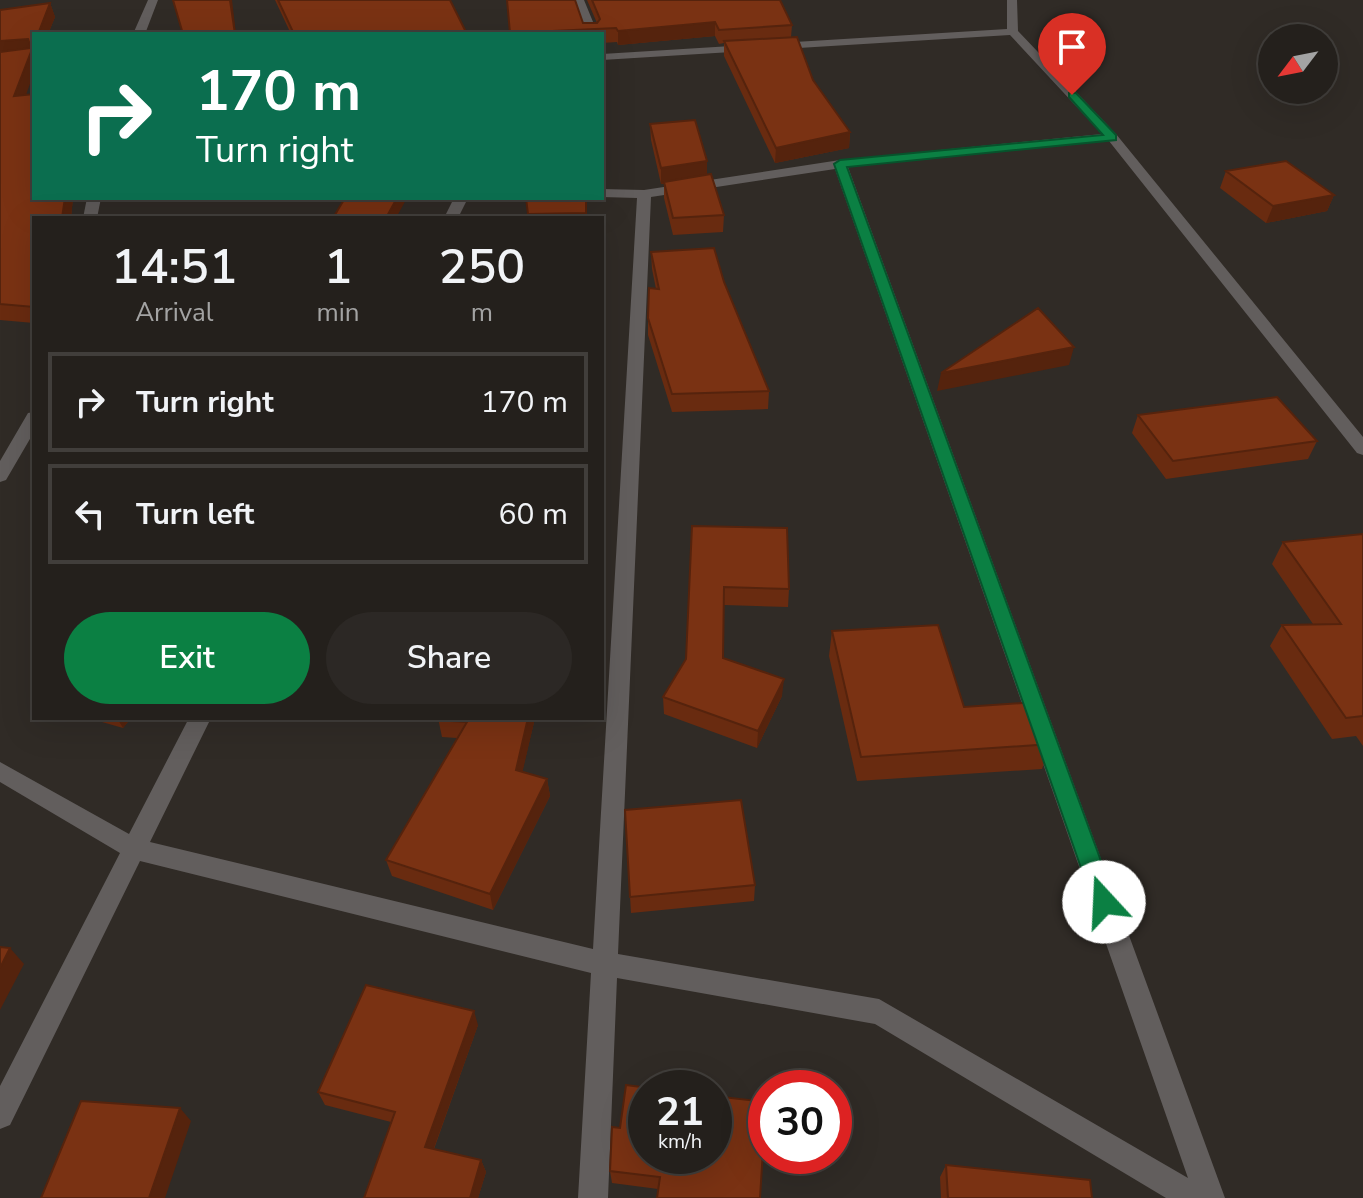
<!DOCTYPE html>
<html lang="en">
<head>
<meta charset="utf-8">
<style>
	body { margin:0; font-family:"Nunito Sans",sans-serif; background:#2c2825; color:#f1f3f6; height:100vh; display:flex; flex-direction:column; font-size:30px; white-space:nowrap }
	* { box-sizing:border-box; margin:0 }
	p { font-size:26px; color:#a3a3a3 }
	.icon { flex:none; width:44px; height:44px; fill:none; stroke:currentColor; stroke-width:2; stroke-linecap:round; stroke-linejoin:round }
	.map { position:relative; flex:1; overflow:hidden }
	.panel { position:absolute; left:32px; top:216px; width:572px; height:504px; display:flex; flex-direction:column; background:#24201c; border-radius:0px; box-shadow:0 8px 32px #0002,0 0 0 2px #413e3b }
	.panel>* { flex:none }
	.top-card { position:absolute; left:32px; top:32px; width:572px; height:168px; border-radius:0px; box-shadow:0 8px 32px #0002,0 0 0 2px #413e3b; background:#0b6e4f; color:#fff; overflow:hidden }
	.needle { width:52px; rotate:238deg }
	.fabs { position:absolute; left:1258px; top:24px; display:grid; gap:16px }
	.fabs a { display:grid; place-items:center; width:80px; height:80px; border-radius:50%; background:#24201c; box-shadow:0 8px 32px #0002,0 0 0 2px #413e3b; font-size:40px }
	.speed { position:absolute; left:628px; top:1070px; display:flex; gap:16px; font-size:40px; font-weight:700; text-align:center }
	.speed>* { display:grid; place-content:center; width:104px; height:104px; border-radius:50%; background:#24201c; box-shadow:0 8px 32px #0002,0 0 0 2px #413e3b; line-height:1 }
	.speed small { font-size:20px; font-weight:400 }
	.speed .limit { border:12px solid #d22; background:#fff; color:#111 }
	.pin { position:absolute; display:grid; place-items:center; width:68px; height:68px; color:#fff; margin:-82px -34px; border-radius:50% 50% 50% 0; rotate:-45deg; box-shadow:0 0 8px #0007 }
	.pin .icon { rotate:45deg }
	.me { position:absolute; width:88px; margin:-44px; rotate:340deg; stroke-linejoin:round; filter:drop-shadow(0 0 6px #0008) }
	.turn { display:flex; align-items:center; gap:28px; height:168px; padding:0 32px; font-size:36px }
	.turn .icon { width:104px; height:104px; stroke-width:2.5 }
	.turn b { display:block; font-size:56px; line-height:68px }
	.eta { display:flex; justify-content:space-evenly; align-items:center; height:136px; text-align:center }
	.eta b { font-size:48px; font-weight:600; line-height:56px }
	.button { display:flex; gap:16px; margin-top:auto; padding:16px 32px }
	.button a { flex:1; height:92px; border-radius:48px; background:#0b8043; color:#fff; font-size:32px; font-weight:600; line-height:92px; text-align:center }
	.button a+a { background:#2c2825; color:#f1f3f6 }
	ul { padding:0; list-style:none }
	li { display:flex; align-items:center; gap:24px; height:100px; margin:0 16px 12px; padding:0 16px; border:4px solid #413e3b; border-radius:0px }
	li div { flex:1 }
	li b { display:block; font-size:30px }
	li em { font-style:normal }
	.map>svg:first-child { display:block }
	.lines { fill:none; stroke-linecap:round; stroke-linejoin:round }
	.minor { fill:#625e5d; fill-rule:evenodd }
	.wall { fill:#692b10 }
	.shaded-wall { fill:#55230d }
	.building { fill:#7a3213; stroke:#55230d; stroke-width:2 }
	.route { fill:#0b8043; stroke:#07532c; stroke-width:2 }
</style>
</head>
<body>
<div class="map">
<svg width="1363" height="1198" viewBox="0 0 1363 1198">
	<rect width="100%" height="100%" fill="#302b26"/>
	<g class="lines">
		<path class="minor" d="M148 0H158L145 34H133Z
			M574 0H584L598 34H586Z
			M1007 0H1017L1018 31 1116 134 1363 437V455L1357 453 1109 141 848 167 1225 1198H1166L875 1024 617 978 608 1198H578L591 973 140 861 10 1125 0 1129V1086L120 853 0 782V762L129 834 189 718H211L150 842 593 949 637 198 602 197V189L644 190 840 160 1102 134 1010 35 602 60V54L1007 29ZM835 169 1188 1178 879 999 618 954 651 197Z
			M87 198H101L97 218H83Z
			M454 198H468L458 218H444Z
			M34 412V432L6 480 0 482V461L28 413Z"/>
	</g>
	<path class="wall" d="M275 0H450L467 34H291Z
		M507 0 583 23H597L587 0H780L792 25 791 37 813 80 850 132 849 148 775 163 724 56V43L719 44 715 36 618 45 617 42 602 43V34H511Z
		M50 3 55 17 48 34H34L26 95 73 198 71 218H34V323L0 320V10Z
		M650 124 707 161V175L724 215 723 232 673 235 664 198V184H661L651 140Z
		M1226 171 1334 195 1327 211 1266 223 1220 188Z
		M526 198H587V218H528Z
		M651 252 724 282 769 391 768 409 672 412 648 335V318L656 289 652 269Z
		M1138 415 1317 441 1308 459 1166 479 1132 433Z
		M692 526 789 589 788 607 724 605 723 658 782 696 757 748 664 714 663 697 686 659Z
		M1363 534V746L1356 736 1332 739 1270 646 1282 625 1313 624 1272 564 1283 542Z
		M832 631 964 707 1051 744 1042 769 857 781 829 656Z
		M88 718H131L123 728Z
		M438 718H535L522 772 547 779 550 796 493 910 392 876 386 860 457 738 442 737Z
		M625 810 755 885 754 901 631 913Z
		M478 1025 434 1149 481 1160 486 1172 478 1198H364L391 1122 325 1105 318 1092Z
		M714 1156 658 1189 612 1183 610 1171Z
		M946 1165 1092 1198H941L940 1177Z"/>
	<path class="shaded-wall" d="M230 0H232L236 34H235Z
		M50 3 55 17 48 34H38Z
		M715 22V36L618 45V31Z
		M28 39 34 44V73L20 111 0 56V41Z
		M850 132 849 148 775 163 776 148Z
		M707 161V177L661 184V168Z
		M1334 195 1327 211 1266 223 1273 206Z
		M65 198H73L71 218H62Z
		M397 198H407L396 218H386Z
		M1074 347 1069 365 937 391 941 373Z
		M784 679 782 696 757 748 758 731Z
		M117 718H131L123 728Z
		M528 718H535L519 787 516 770Z
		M547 779 550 796 493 910 490 894Z
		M10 948 24 964 0 1010V968Z
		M474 1011 478 1025 430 1159 425 1147Z
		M180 1108 191 1121 165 1198H149Z
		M481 1160 486 1172 478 1198H470Z"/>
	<path class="building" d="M173 0H230L235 34H183Z
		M278 0H450L467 34H294Z
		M507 0H575L583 23H597L600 19 592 0H780L792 25 719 30 715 22 618 31 616 28 510 33Z
		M50 3 38 34H34V44L14 96 34 94V198H65L62 218H34V307L0 304V52L31 48 28 39 0 41V10Z
		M797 37 813 80 850 132 776 148 724 41Z
		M695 120 707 161 661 168 650 124Z
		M1286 161 1334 195 1273 206 1226 171Z
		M711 174 724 215 673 218 664 182Z
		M345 198H397L386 218H333Z
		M526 198H586V213L528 214Z
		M714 248 724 282 769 391 672 394 648 318 649 288 659 289 651 252Z
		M1038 308 1074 347 941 373Z
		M1277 397 1317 441 1173 461 1138 415Z
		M692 526 787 528 789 589 724 587 723 658 784 679 758 731 663 697 686 659Z
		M1363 534V716L1346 718 1282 625 1341 624 1283 542Z
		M938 625 964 707 1036 702 1051 744 861 757 832 631Z
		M438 718H528L516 770 547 779 490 894 386 860 467 722 437 720Z
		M741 800 755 885 630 897 625 810Z
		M0 947 10 948 0 968Z
		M366 985 474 1011 425 1147 481 1160 470 1198H364L395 1112 318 1092Z
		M626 1085 649 1088H646V1156H714V1096L766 1102 760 1198H657L660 1177 610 1171 612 1127 620 1128Z
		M81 1101 180 1108 149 1198H41Z
		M946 1165 1090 1180 1092 1198H948Z"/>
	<path class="route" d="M1069 93H1076L1116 135V140L847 167 1116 902 1112 910 1104 913 1096 910 1093 902 834 164 840 160 1103 135 1069 97Z"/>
</svg>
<div class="fabs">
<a><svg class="needle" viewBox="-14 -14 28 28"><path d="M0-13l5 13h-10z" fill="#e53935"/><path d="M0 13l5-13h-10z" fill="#a3a3a3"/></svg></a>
</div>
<div class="speed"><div>21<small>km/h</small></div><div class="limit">30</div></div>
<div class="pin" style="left:1072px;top:95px;background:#d93025"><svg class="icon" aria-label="arrive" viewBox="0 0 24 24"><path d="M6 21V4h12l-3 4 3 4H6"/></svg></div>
<svg class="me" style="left:1104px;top:902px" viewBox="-20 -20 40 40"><circle r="19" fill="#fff"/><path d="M0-13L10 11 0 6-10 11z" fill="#0b8043"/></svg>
<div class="top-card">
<div class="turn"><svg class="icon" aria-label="right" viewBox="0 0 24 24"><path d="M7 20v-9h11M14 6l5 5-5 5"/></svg><div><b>170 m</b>Turn right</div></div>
</div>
<section class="panel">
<div class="eta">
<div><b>14:51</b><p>Arrival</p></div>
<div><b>1</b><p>min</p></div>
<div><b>250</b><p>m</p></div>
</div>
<ul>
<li><svg class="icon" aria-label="right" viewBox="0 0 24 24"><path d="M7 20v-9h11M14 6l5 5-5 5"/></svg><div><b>Turn right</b></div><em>170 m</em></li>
<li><svg class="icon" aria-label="left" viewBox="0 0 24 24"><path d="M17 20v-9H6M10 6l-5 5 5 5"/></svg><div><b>Turn left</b></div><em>60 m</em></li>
</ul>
<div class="button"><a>Exit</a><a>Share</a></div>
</section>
</div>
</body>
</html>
